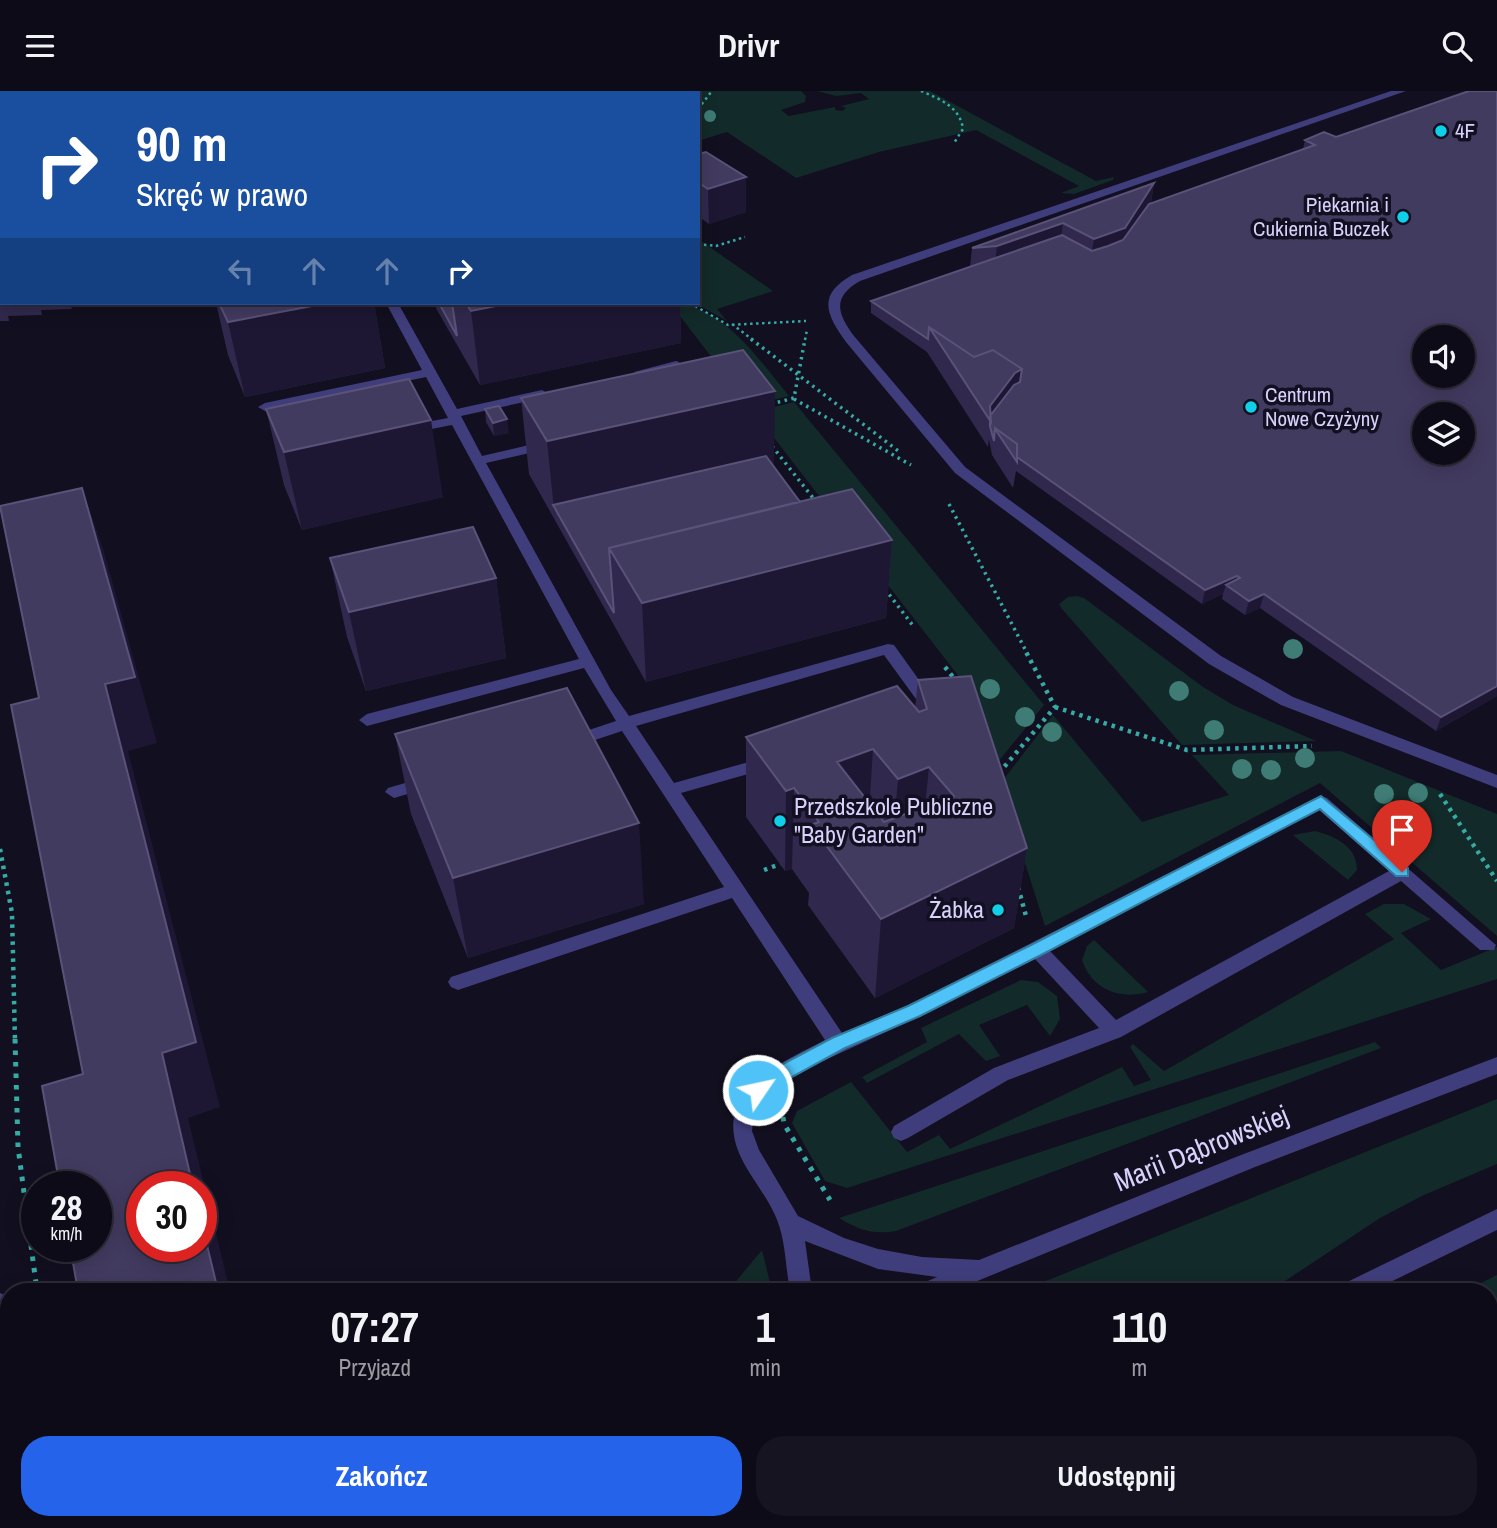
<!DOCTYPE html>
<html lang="pl">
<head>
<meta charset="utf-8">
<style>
	body { margin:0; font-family:"Archivo Narrow",sans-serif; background:#171421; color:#f1f3f6; height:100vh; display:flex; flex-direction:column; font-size:26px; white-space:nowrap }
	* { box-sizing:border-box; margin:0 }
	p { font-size:23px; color:#9b9ba2 }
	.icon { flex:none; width:38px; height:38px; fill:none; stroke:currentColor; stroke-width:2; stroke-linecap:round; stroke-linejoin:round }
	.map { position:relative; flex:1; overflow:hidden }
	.details { position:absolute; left:0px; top:1192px; width:1498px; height:247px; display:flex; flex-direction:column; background:#0e0b18; border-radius:28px 28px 0 0; box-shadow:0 4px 18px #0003,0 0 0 2px #2e2b37 }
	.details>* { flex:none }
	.banner { position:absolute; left:0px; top:0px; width:700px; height:214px; box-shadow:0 4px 18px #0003,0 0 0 2px #2e2b37; background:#1a4fa0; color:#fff; overflow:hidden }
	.tools { position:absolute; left:1412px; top:234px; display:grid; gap:14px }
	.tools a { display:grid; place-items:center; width:63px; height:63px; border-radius:50%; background:#0e0b18; box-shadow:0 4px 18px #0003,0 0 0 2px #2e2b37; font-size:35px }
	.speed { position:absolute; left:21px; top:1080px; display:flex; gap:14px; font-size:35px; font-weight:700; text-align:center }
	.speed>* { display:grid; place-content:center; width:91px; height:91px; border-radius:50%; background:#0e0b18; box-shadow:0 4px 18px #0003,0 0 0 2px #2e2b37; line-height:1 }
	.speed small { font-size:18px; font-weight:400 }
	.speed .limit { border:10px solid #d22; background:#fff; color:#111 }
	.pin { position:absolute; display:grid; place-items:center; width:60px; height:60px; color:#fff; margin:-72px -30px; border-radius:50% 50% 50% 0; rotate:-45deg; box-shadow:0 0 7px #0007 }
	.pin .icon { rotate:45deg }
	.me { position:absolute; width:77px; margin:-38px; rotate:56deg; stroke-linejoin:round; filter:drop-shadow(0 0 5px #0008) }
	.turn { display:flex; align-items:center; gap:24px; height:147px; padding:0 21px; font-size:32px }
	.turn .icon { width:91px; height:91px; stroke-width:2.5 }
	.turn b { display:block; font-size:49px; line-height:60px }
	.lanes { display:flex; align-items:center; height:66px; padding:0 21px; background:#0003; justify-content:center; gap:35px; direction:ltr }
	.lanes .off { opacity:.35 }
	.eta { display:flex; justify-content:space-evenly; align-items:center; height:119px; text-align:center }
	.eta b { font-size:42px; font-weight:700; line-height:49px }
	.primary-button { display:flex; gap:14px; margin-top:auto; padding:14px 21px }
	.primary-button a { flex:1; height:80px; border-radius:28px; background:#2563eb; color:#fff; font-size:28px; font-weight:700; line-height:80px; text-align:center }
	.primary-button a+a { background:#171421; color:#f1f3f6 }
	header { display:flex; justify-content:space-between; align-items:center; height:91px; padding:0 21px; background:#0e0b18; font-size:32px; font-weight:700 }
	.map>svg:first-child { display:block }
	.green { fill:#122a29 }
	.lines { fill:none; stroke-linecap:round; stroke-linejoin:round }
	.path-far3 { stroke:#36aba5; stroke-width:2.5; stroke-dasharray:2.5 3.5; stroke-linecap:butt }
	.path-far2 { stroke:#36aba5; stroke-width:3.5; stroke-dasharray:2.5 4.5; stroke-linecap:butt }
	.path-far1 { stroke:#36aba5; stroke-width:4.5; stroke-dasharray:3.5 5; stroke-linecap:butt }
	.path { stroke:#36aba5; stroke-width:5; stroke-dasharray:4.5 7; stroke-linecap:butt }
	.minor { fill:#403d7c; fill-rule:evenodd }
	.tree { fill:#3e7c75 }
	.wall { fill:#31294d }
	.shaded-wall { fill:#1d1733 }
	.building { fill:#423b60; stroke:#5a5278; stroke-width:2; fill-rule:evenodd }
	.route { fill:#4fc3f7; stroke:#337fa1; stroke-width:2 }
	.poi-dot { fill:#10d0e9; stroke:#120f20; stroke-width:2.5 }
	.labels { text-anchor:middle; stroke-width:7; stroke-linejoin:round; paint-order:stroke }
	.far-poi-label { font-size:21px; fill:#d7d1fc; stroke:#120f20; text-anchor:start }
	.poi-label { font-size:24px; fill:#d7d1fc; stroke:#120f20; text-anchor:start }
	.near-street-label { font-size:28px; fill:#d7d1fc; stroke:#120f20 }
</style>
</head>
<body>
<header><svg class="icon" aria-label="menu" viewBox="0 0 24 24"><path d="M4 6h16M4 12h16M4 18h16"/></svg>Drivr<svg class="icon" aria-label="search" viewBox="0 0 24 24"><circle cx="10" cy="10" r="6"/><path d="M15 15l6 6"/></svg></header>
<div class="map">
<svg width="1497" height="1437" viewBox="0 0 1497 1437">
	<rect width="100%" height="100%" fill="#120f20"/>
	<path class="green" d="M0 0H801L806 5 805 11 781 19 789 25 835 16V19L842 20 846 17 841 15 869 8 861 2 836 5 817 0H930L1096 90 1114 86 1113 89 1074 103 1061 102 1079 95 976 39 879 61 796 87 727 41 698 50V2H2L0 94Z
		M698 148 773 200 717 218 727 230 695 212H698Z
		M670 212C722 212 759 269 789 305L749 315Z
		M794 311 1044 614 994 676 967 596 754 321Z
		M1077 505 1084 507 1203 596 1233 614 1316 650 1182 654 1062 518 1059 513 1068 506Z
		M1053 624 1142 731 1229 704 1192 664 1341 660 1497 723V845L1320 692 1045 835 1000 693Z
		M1315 740C1335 745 1357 755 1357 779L1348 789 1293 744Z
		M1384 813H1404L1431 828 1401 842 1441 879 1497 856V888L847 1097 825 1090 792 1032 797 1020 851 991 907 1061 939 1044 950 1058 1122 976 1134 995 1151 989 1130 956 1133 953 1164 980 1394 848 1365 823Z
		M1094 849 1148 901C1120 909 1092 899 1082 869L1087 855Z
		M1021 889 1038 891 1057 905 1060 928 1050 945 1027 914 979 934 1000 965 986 970 959 943 867 992 862 986 927 951 921 937Z
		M1375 951 1381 957 896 1140C873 1144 859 1139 839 1127Z
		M1497 1008V1073L1424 1104 1380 1127 1270 1200H1021Z
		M762 1159 772 1200H728Z
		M1497 1184V1219L1489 1223V1200H1465Z
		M640 1430H948L939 1437H630Z
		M1222 1430H1332L1337 1437H1211Z"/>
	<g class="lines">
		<path class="path-far3" d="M921 0C940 8 960 16 963 38L954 52
			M619 2 627 0
			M698 18 712 0
			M698 153 716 155 745 146
			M690 212 728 234 806 230
			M732 233 753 249
			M805 249 807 239"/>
		<path class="path-far2" d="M751 248 901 362
			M794 308 911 374
			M771 313 794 307 805 248
			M772 355 817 412
			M949 413 1026 560
			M885 498 914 536"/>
		<path class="path-far1" d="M945 576 957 591
			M1055 616 1187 659 1312 655
			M999 682 1055 616 1025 559
			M1440 703 1497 790
			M0 758 12 822 15 950
			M764 779 780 773
			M1018 796 1026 825"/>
		<path class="path" d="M15 948 18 1056 37 1200
			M783 1026 784 1033 830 1109
			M1489 1243 1497 1239
			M426 1430 430 1437
			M1169 1437 1180 1430"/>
		<path class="minor" d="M1391 0H1406L860 190C832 206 837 222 854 245L965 376 1221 565 1293 606 1497 684V697L1281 614 1209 573 955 382 846 251C826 223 817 204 852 184Z
			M0 99H2L0 106Z
			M386 212H398L457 318 542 299 549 303 547 306 461 325 482 365 550 349 557 353 555 356 486 372 611 599 629 625 888 553 894 554 932 607 931 621H919L916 608 884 564 636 635 674 692 770 665 776 667 779 671 776 675 681 702 842 942 907 915 1321 705 1327 707 1496 854 1494 859H1480L1401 790 1121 946 1008 989 908 1047 901 1050 894 1047 891 1041 894 1035 994 977 1099 937 1035 868 921 925 810 976 774 999 760 1012 754 1023 752 1040 759 1059 798 1125 844 1147 878 1158 922 1166 979 1169 1241 1064 1497 966V983L1255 1076 953 1200H918L921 1193 937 1186 878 1178 805 1150 812 1200H790C785 1174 786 1146 774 1122 764 1101 748 1083 739 1062 713 999 781 972 825 949L732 807 458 899 451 896 448 891 451 886 724 796 622 640 571 657 565 655 563 651 565 647 616 630 584 577 367 635 359 629 367 623 579 568 452 334 411 342 404 338 406 335 448 327 426 286 265 320 258 316 265 312 422 279ZM1319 719 1389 780 1116 929 1050 860Z
			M676 270C684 272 696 289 695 296H685L673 279 641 285 634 281Z
			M429 685 435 687 438 691 435 695 394 707 385 701 388 697Z
			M1497 1118V1139L1372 1200H1340L1343 1193Z
			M0 1202 9 1206V1294L0 1289Z
			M1497 1362V1388L1489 1391V1365Z
			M15 1430H39L40 1437H16Z
			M520 1430H550L548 1437H517Z
			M965 1430H996L994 1437H962Z
			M1393 1430H1425L1423 1437H1390Z"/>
	</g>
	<g class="tree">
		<circle cx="710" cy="25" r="6"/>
		<circle cx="1293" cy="558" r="10"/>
		<circle cx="990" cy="598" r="10"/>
		<circle cx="1179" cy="600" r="10"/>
		<circle cx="1025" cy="626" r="10"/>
		<circle cx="1214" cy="639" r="10"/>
		<circle cx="1052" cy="641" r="10"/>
		<circle cx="1305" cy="667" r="10"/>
		<circle cx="1242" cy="678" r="10"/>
		<circle cx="1271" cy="679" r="10"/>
		<circle cx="1418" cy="702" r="10"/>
		<circle cx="1384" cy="703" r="10"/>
		<circle cx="1418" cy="728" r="10"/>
	</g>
	<path class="wall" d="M1324 41 1497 605 1436 640 1260 517 1245 524 1222 508 1223 503 1202 513 1016 380 1013 397 992 364 989 348 988 356 927 261 871 222V210L970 176 972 157 1154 92 1151 112 1303 58 1305 49Z
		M698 63 746 121 709 133 698 125Z
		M0 128H2V212H70L72 218 41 219 42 224 8 225 9 230H0Z
		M216 212H374L385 277 245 306 228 264Z
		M433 212H680L681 252 480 294Z
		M521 307 774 376 800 411 892 449 886 527 646 591 529 383Z
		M266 318 443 406 302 439 284 394Z
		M485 318 509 342 494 345 486 331Z
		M330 467 496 487 506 567 366 600 347 546Z
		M918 589 1027 757 1014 837 875 907 808 814 809 802 792 778 785 780 746 726V646L915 617Z
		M395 643 644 813 468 867 411 723Z"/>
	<path class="shaded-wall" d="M511 0H534V2H500Z
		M746 86V121L709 133 708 98Z
		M1154 92 1150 116 1121 161 1090 172 1094 148Z
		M1063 132 1060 156 994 179 997 155Z
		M328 212H374L385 277 245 306 228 231Z
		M511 212H680L681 252 480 294 471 220Z
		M1022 278 1019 304 990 336V315L1015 282Z
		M775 300 774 376 553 414 555 428 547 350Z
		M507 328 509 342 494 345 493 332Z
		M431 329 443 406 302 439 284 361Z
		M82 397 104 461 157 652 128 660 220 1016 188 1027 230 1200H217L201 1129V1096H193L162 962 105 593Z
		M892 449 886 527 646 591 642 512Z
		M1237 485 1234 498 1226 494 1223 503 1202 513 1205 499Z
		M496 487 506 567 366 600 349 521Z
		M1264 503 1260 517 1245 524 1249 510Z
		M1497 595V605L1436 640 1441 626Z
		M873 658 868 739 837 671Z
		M929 676 921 757 891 768 898 688Z
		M794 697 792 778 785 780 786 700Z
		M639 732 644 813 468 867 453 787Z
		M1027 757 1014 837 875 907 881 828Z"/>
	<path class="building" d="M339 0H511L500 2H340Z
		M1469 0H1497V595L1441 626 1264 503 1249 510 1226 494 1240 487 1237 485 1205 499 1017 366V353L995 337 994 350 990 335V325L1014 294 1020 291 1022 278 993 259 974 266 929 236 928 248 871 210 1062 144 1092 160 1108 155 1123 149 1149 113 1315 54 1305 49 1324 41 1336 46ZM1424 247H1463V285H1424ZM1424 324H1463V362H1424Z
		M706 61 746 86 708 98 698 91V63Z
		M1154 92 1125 137 1094 148 1063 132 997 155 972 157Z
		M0 128H2V200H0Z
		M219 212H328L228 231Z
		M439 212H452L457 245Z
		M466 212H511L471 220Z
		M929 236 974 266 993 259 1022 278 1015 282 990 315 991 331Z
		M743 259 775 300 547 350 521 307Z
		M409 288 431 329 284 361 266 318Z
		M499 315 507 328 493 332 485 318Z
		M995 337 1017 353V371L995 338Z
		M766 365 800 411 609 457 614 522 553 414Z
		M82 397 135 586 105 593 196 951 162 962 193 1096H142V1155H201V1129L218 1200H78L70 1155H96V1096H60L42 995 83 983 11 614 39 607 0 415Z
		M852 398 892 449 642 512 609 457Z
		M473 436 496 487 349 521 330 467Z
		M971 585 1027 757 881 828 811 734 819 731 794 697 786 700 746 646 897 595 919 621 927 618 918 589ZM873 658 898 688 929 676 954 705 884 731 837 671Z
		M567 597 639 732 453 787 395 643Z"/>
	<path class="route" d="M1321 705 1408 777V785H1396L1320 718 1043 863 920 925 845 957 779 993 764 1005H751L748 999 766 982 832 947 908 915 1031 854Z"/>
	<g class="poi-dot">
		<circle cx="1441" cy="40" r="7"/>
		<circle cx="1403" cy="126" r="7"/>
		<circle cx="1251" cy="316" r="7"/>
		<circle cx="780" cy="730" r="7"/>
		<circle cx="998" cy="819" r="7"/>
	</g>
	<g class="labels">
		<g class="far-poi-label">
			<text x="1455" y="47">4F</text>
			<text x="1389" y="121" text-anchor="end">Piekarnia i<tspan x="1389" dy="24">Cukiernia Buczek</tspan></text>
			<text x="1265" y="311">Centrum<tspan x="1265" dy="24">Nowe Czyżyny</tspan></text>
		</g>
		<g class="poi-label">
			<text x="794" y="724">Przedszkole Publiczne<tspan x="794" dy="28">"Baby Garden"</tspan></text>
			<text x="984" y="827" text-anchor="end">Żabka</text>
		</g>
		<g class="near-street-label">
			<text transform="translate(1201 1057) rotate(-22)" y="10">Marii Dąbrowskiej</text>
		</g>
	</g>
</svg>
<div class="tools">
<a><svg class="icon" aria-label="sound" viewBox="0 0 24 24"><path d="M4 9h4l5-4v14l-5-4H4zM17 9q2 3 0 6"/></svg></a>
<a><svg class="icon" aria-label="layers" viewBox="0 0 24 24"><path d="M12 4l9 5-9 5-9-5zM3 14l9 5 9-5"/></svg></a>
</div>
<div class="speed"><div>28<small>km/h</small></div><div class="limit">30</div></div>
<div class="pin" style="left:1402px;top:781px;background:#d93025"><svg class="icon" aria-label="arrive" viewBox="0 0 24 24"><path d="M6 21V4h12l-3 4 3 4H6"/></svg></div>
<svg class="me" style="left:758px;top:999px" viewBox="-20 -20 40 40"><circle r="17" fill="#4fc3f7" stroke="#fff" stroke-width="3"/><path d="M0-11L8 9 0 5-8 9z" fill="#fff"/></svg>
<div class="banner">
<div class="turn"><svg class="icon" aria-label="right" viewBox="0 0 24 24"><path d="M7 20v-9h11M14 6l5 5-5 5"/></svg><div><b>90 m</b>Skręć w prawo</div></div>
<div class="lanes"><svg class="icon off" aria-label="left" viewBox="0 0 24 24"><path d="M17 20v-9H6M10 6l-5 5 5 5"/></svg><svg class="icon off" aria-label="ahead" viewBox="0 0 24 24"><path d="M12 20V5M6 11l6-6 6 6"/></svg><svg class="icon off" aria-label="ahead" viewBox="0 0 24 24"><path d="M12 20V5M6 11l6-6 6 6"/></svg><svg class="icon" aria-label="right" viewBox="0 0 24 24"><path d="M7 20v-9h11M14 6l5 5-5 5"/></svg></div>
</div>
<section class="details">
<div class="eta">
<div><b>07:27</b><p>Przyjazd</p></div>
<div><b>1</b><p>min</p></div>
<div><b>110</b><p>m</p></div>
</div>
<div class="primary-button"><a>Zakończ</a><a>Udostępnij</a></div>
</section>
</div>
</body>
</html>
